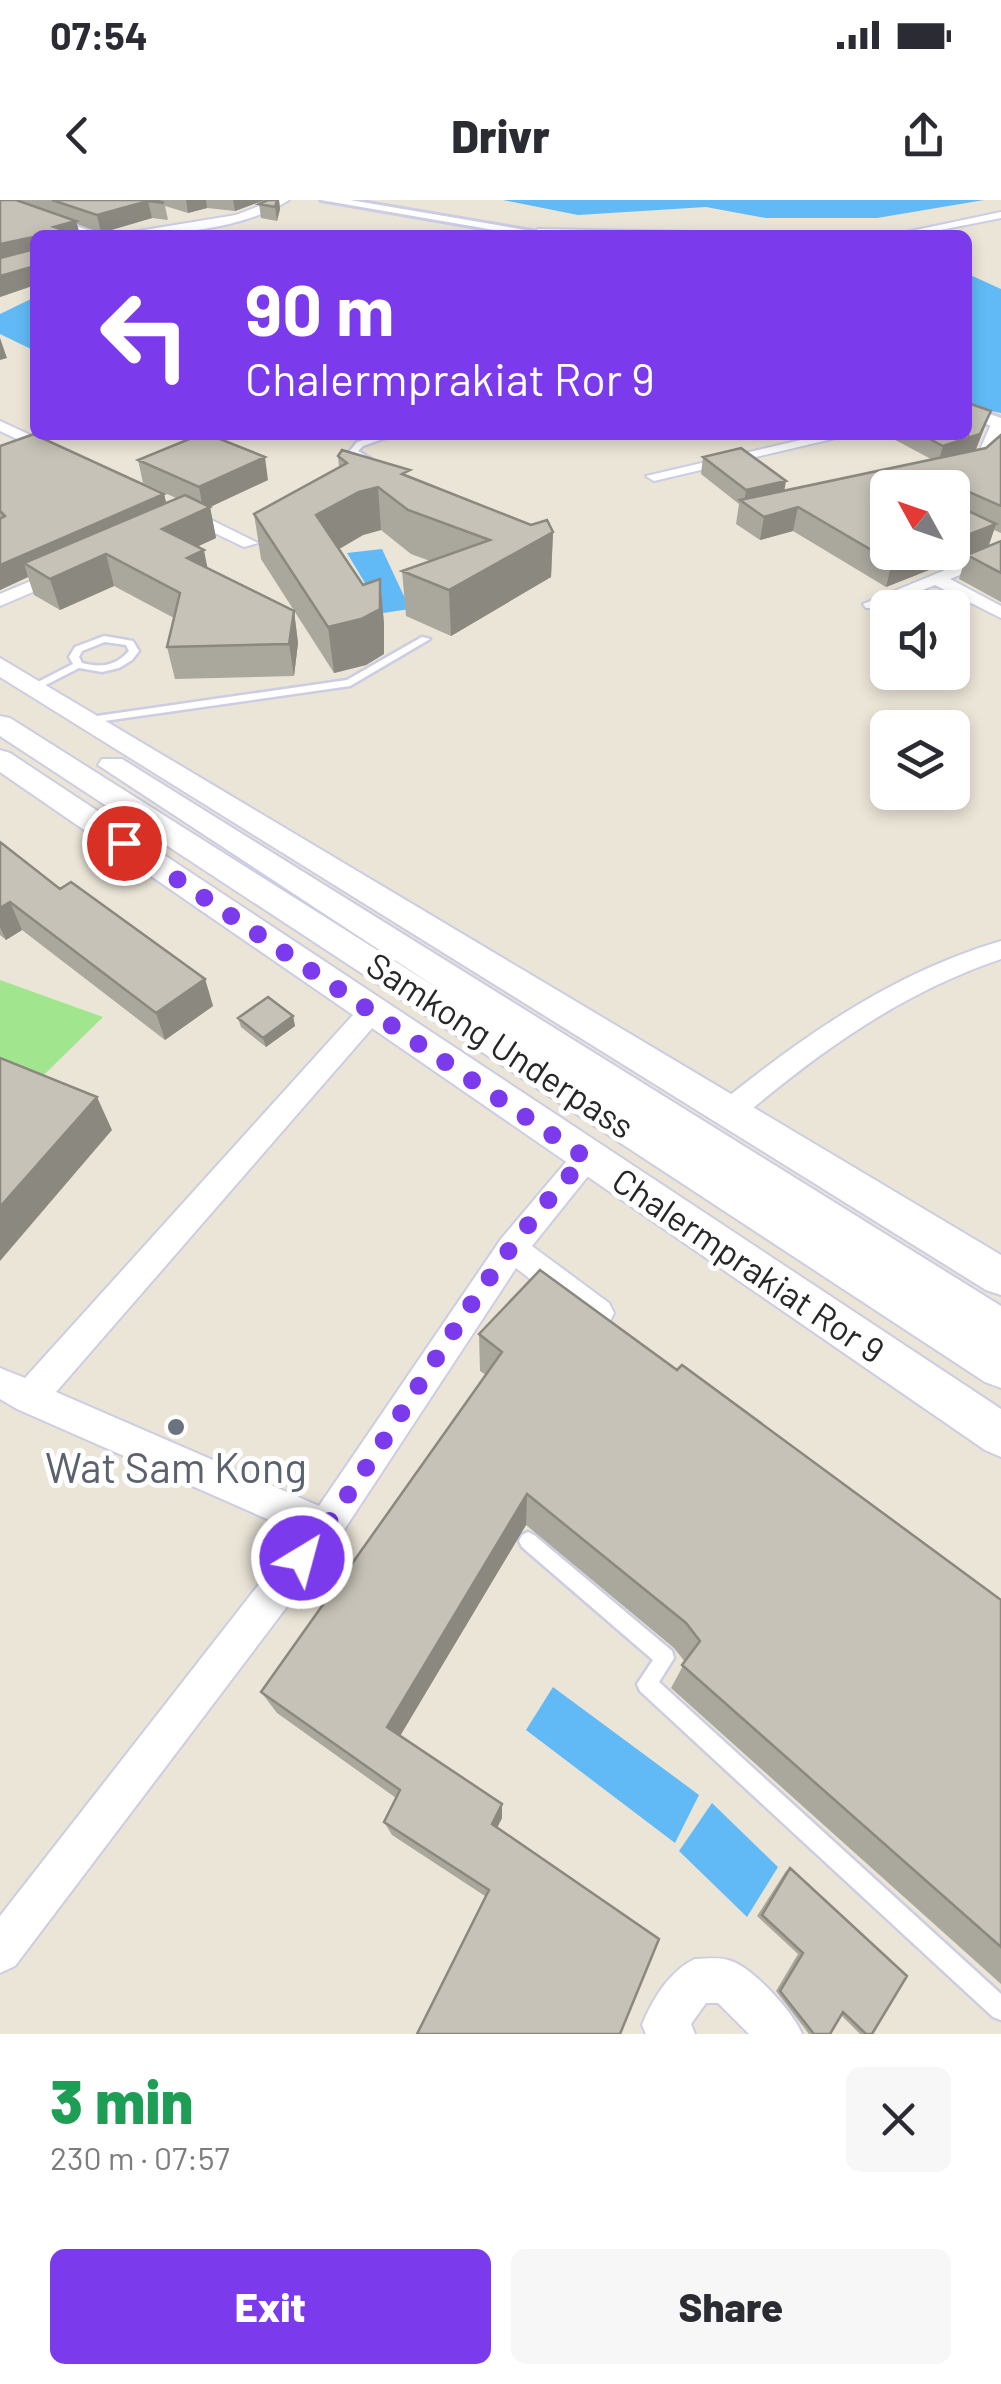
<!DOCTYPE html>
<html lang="en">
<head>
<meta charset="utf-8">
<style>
	body { margin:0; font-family:Barlow,sans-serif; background:#f7f7f7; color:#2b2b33; height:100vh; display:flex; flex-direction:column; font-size:38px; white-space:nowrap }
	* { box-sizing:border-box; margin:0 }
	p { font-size:32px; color:#7c7c81 }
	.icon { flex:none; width:55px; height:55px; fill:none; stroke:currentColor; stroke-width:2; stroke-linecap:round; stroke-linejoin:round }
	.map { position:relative; height:1834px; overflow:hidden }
	.drawer { display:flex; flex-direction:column; background:#fff; flex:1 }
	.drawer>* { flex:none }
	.guide { position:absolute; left:30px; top:30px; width:942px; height:210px; border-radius:15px; box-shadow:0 5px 15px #0003; background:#7c3aed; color:#fff; overflow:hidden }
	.needle { width:65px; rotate:310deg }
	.fabs { position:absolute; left:870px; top:270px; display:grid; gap:20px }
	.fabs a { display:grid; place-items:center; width:100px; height:100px; border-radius:15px; background:#fff; box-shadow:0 5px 15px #0003; font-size:50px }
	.pin { position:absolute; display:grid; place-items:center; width:85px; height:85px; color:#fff; margin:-42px; border:5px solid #fff; border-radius:50%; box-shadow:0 2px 10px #0007 }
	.me { position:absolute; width:110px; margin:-55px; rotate:37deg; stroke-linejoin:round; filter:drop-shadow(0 0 8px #0008) }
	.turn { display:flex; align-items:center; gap:35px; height:210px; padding:0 50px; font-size:45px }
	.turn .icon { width:130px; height:130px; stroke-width:2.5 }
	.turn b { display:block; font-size:70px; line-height:85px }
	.round { display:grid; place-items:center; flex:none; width:105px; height:105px; border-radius:15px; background:#f7f7f7 }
	.overview { display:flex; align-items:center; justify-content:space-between; height:170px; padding:0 50px }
	h1 { font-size:60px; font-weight:800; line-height:75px; color:#1e9e55 }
	.button { display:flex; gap:20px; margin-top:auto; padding:20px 50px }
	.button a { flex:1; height:115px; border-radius:15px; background:#7c3aed; color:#fff; font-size:40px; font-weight:800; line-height:115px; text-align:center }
	.button a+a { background:#f7f7f7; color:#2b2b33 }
	.status { display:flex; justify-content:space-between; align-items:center; height:70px; padding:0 50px; background:#fff; direction:ltr }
	.status svg { height:28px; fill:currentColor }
	header { display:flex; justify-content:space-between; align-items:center; height:130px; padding:0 50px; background:#fff; font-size:45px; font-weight:800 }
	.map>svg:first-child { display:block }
	.green { fill:#a1e68f }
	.water { fill:#61baf5 }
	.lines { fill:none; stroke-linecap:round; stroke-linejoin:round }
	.service-casing { stroke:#cccde2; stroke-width:5 }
	.minor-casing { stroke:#cccde2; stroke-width:4 }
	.tertiary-casing { stroke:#cccde2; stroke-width:6 }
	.secondary-casing { stroke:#cccde2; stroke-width:4 }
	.service { fill:#fff; fill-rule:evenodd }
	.minor { fill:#fff; fill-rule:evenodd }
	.tertiary { fill:#fff; fill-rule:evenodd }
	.secondary { fill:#fff; fill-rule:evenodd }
	.wall { fill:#aaa79d }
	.shaded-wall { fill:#8b8880 }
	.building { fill:#c6c2b7; stroke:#8b8880; stroke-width:2.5 }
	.route { stroke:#7c3aed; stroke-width:18; stroke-dasharray:0 32.4 }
	.worship-dot { fill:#6b7280; stroke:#fff; stroke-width:4 }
	.labels { text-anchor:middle; stroke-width:10; stroke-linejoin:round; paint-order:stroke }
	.street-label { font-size:35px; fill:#272727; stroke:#fff }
	.near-worship-label { font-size:42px; fill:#5b616d; stroke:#fff }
</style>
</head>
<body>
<div class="status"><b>07:54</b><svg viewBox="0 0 49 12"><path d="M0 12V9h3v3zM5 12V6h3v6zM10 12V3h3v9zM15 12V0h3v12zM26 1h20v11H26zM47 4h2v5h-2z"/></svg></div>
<header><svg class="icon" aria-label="back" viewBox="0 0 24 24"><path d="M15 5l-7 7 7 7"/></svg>Drivr<svg class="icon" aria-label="share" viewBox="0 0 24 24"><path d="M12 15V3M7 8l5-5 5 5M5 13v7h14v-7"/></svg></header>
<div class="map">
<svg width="1001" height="1834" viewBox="0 0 1001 1834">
	<rect width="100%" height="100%" fill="#ebe5d7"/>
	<path class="green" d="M0 780 103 817 0 918Z"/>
	<path class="water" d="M503 0H984L877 18H766L706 7 578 15Z
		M968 74 1001 89V213L969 207 968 201Z
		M35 97V151L0 134V114Z
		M382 349 410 409 383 413 347 353Z
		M553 1487 699 1595 675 1643 526 1530Z
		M712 1603 778 1667 747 1717 679 1651Z"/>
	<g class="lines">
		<g class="service-casing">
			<path id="service" d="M381 235H393L363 246 358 251 371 259V263H365L349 252 357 242Z
				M104 436 133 441 139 451 132 460 119 468 102 472 79 468 38 489H32V485L73 464 69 457 75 447ZM105 442 126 445 129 451C116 466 101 468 82 463L79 457 82 451Z
				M422 437 430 439 350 486 90 523 85 520 90 517 347 480Z
				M528 1332 534 1335 672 1451 674 1458 659 1482 1001 1794V1820L993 1817 640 1491 637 1484 653 1460 522 1347 519 1341 522 1335Z"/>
		</g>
		<g class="minor-casing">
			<path id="minor" d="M0 0 96 33 98 35H82L0 6Z
				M275 0H289C243 30 169 35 114 35L236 15Z
				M1001 12V18L915 35H892Z
				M538 29 694 32 700 35 534 34Z
				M1001 219V234L990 260 970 269H960V263L978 254 993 220Z
				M0 221 63 250 66 253 53 256 0 231Z
				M822 235H849L654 281 646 276Z
				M177 309H189L258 343 244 347 177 315Z
				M1001 347V358L950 379 1001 406V418L935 385 878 408H866L863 404Z
				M62 368 71 373 68 377 0 406V394Z
				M1001 741V759C901 793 820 851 740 919L730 922 720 919 716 911 720 903C806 834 893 773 1001 741Z
				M371 803 380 805 384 812 380 819 56 1192 319 1306 501 1039 576 950 586 947 596 950 600 958 596 966 532 1046 609 1103 614 1113 609 1123 598 1127 587 1123 516 1068 338 1339 15 1766 0 1773V1716L299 1333 17 1209 0 1199V1168L25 1178 362 805Z
				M695 1759C705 1759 718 1757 728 1760 751 1765 794 1813 802 1834H749L718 1803H706L691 1824 695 1834H646L642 1825C652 1800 670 1770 695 1759Z"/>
		</g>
		<g class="tertiary-casing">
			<path id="tertiary" d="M321 0H350L555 35H523Z
				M968 207 1001 218V229L968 218Z"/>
		</g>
		<g class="secondary-casing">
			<path id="secondary" d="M0 458 1001 1055V1095L986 1090 0 477Z
				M0 516 10 518 445 793 98 565 102 559H122L1001 1106V1188L985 1182 0 536Z
				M0 550 10 553 1001 1209V1257L985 1250 0 572Z"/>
		</g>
		<use href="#service" class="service"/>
		<use href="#minor" class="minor"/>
		<use href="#tertiary" class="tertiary"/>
		<use href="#secondary" class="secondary"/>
	</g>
	<path class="wall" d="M0 0H265L235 11 207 8 188 13 165 6 168 20 152 18 101 33 77 24 80 35H35V85L0 97Z
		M268 0H279L280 9 277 21 261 18 259 4Z
		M991 211 976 250 986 248 1001 235V333L994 330 988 346 1001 341V402L959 379 966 356 957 360 945 352H952V288H888V352H939L934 368 886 387 793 331 760 340 736 324 739 304 701 274 703 257 785 290 931 259 886 235H968Z
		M0 246 164 294 166 302 176 298 143 283 138 260 268 280 210 307 216 338 197 346 208 368 294 411 298 443 294 476 175 479 167 447 174 418 114 386 60 410 34 395 28 377 0 390Z
		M338 256 410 277 531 325 553 332 551 377 451 436 406 416 402 371 430 361 411 354 381 330 363 335 339 349 363 385 380 379 384 424V454L366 465 334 473 261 359 254 314 339 268Z
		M0 642 60 689 205 779 213 806 165 840 22 730 6 740 0 735Z
		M293 816 295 826 266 847 241 827 238 818Z
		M479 1134 677 1170 1001 1400V1784L671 1488 685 1462 674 1448 526 1325 400 1536 502 1618 497 1628 659 1739 485 1696 392 1635 384 1622 396 1598 277 1513 261 1492 486 1175 480 1171Z
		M790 1668 872 1834H860L841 1815 830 1834H809L776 1791 798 1754 757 1716 786 1671Z"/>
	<path class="shaded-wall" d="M186 0H206L207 8 188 13Z
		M233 0H265L235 11Z
		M277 0H279L280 9 277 21 275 7Z
		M148 1 152 18 101 33 97 15Z
		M76 21 80 35H56L54 27Z
		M33 37 35 56 0 63V44Z
		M35 65V85L0 97V76Z
		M0 138 7 158 0 160Z
		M991 211 975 251 938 263 943 246Z
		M265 257 268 280 210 307 216 338 169 360 162 329 203 310 199 287Z
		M786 281 783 298 744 303 746 290Z
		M378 287 381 330 363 335 322 359 316 315 359 292Z
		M164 294 169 315 24 363 28 377 0 390V365Z
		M798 307 793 331 760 340 764 317Z
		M996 324 988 348 957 360 965 336Z
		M553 332 551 377 451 436 449 390Z
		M204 350 210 381 187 358Z
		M919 352H939L934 368 886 387 892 362Z
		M106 354 114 386 60 410 50 379Z
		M380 379 384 424V454L366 465 334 473 328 427Z
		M294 411 298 443 294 476 289 444Z
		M10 702 22 730 6 740 0 727V708Z
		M205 779 213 806 165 840 156 813Z
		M293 816 295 826 266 847 263 838Z
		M97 897 112 930 0 1061V1007Z
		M527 1294 526 1325 394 1546 387 1527Z
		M502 1604V1618L492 1637V1624Z"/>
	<path class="building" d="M0 0H16L76 21 54 27 77 35H35V66L0 76V58L31 50 33 37 0 44Z
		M52 0H156L164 3 148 1 97 15Z
		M268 0H277L275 7 259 4Z
		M968 203 991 211 980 234 943 246 922 235H968Z
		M34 234 35 235 164 294 0 365V319L5 316 0 311V246Z
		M199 235H210L265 257 199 287 138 260Z
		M1001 235V306L958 287V306L996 324 965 336 952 329V288H888V300L876 298V311L888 315V352H919L892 362 798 307 764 317 740 300 986 248Z
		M741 248 786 281 746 290 703 257Z
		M342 250 410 270 402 274 531 325 547 320 553 332 449 390 402 371 490 340 408 310 378 287 359 292 316 315 363 385 380 379V409L361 419 328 427 254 314 347 263 338 256Z
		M185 295 210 307 162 329 204 350 187 358 294 411 289 444 167 447 180 393 106 354 50 379 24 363Z
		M1001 341V373L967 355Z
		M0 642 60 689 71 682 205 779 156 813 10 702 0 708Z
		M268 797 293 816 263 838 238 818Z
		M0 858 97 897 0 1007Z
		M540 1070 677 1170 682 1165 1001 1400V1747L682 1465 700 1441 686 1423 527 1294 387 1527 502 1604 492 1624 659 1739 620 1834H417L489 1690 384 1622 400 1590 261 1492 502 1152 479 1134Z
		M790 1668 907 1776 872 1834H866L843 1812 830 1834H814L780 1791 803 1753 762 1715Z"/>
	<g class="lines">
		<path class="route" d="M124 643 586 958C473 1075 402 1229 302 1358"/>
	</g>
	<circle class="worship-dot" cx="176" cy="1227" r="10"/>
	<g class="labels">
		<g class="street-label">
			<text transform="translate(500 846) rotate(33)" y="12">Samkong Underpass</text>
			<text transform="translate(748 1066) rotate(34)" y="12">Chalermprakiat Ror 9</text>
		</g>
		<g class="near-worship-label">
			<text x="176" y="1283">Wat Sam Kong</text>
		</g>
	</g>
</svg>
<div class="fabs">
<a><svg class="needle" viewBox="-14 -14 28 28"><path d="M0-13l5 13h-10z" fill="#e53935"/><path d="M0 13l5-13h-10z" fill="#7c7c81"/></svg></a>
<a><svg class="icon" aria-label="sound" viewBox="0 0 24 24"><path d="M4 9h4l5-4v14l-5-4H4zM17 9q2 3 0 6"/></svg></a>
<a><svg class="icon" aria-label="layers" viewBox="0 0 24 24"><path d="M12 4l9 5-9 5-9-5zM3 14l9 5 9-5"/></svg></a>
</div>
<div class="pin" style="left:124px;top:643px;background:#d93025"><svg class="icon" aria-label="arrive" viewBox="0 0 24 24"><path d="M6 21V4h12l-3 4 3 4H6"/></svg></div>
<svg class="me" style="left:302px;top:1358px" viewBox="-20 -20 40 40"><circle r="17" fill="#7c3aed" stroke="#fff" stroke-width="3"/><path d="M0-11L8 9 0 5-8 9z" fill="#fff"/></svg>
<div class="guide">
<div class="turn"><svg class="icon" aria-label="left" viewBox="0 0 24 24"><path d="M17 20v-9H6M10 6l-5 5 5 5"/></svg><div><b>90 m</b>Chalermprakiat Ror 9</div></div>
</div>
</div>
<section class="drawer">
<div class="overview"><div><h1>3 min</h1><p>230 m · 07:57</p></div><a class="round"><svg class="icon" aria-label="close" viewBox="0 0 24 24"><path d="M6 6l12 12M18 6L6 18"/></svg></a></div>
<div class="button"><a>Exit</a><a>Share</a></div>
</section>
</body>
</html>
